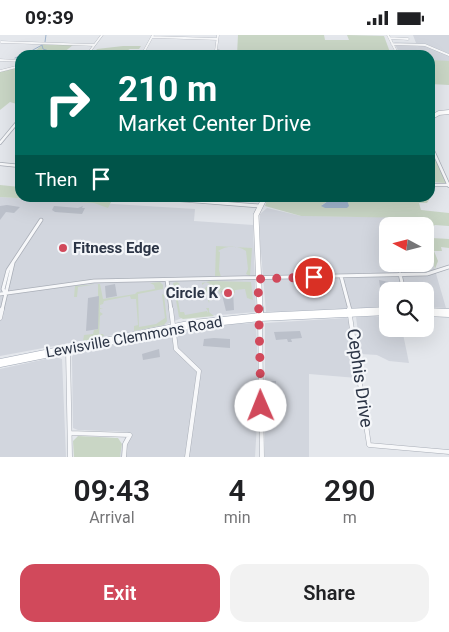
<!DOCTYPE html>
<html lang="en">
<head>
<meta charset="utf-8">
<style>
	body { margin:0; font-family:Roboto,sans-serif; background:#f2f2f2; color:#202124; height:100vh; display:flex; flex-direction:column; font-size:19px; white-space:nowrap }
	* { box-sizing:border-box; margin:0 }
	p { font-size:16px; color:#757577 }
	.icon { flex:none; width:28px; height:28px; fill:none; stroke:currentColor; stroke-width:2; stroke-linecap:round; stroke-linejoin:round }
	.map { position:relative; height:422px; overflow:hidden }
	.side { display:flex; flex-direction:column; background:#fff; flex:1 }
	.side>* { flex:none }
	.guide { position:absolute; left:15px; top:15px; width:420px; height:152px; border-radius:15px; box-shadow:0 5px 20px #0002; background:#00695c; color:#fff; overflow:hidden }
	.needle { width:32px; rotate:277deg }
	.fabs { position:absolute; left:379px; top:182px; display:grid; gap:10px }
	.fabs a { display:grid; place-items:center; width:55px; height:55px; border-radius:10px; background:#fff; box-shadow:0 5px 20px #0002; font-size:25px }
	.pin { position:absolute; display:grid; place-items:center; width:42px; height:42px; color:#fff; margin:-21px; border:2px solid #fff; border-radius:50%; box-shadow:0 1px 5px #0007 }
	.me { position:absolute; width:55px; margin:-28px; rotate:359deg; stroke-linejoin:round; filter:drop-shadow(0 0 4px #0008) }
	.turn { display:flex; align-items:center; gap:18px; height:105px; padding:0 20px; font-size:22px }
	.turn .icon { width:65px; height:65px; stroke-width:2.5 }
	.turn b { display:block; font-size:35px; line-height:42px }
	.then { display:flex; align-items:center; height:48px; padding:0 20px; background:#0003; gap:10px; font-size:19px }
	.eta { display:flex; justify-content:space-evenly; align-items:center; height:85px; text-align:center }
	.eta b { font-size:30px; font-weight:600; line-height:35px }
	.cta { display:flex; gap:10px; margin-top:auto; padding:10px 20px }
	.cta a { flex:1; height:58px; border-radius:15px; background:#d1495b; color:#fff; font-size:20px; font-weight:600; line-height:58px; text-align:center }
	.cta a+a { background:#f2f2f2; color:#202124 }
	.status { display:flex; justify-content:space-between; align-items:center; height:35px; padding:0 25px; background:#fff; direction:ltr }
	.status svg { height:14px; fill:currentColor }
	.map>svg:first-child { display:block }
	.built { fill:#d2d6de }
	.green { fill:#c9d6c5 }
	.water { fill:#9fb4cc }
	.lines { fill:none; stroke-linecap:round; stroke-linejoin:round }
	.stream { stroke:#9fb4cc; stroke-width:1 }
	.building { fill:#bbc0ca }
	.street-far3-casing { stroke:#a9aeb7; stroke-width:2.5 }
	.street-far2-casing { stroke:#a9aeb7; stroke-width:4 }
	.street-far1-casing { stroke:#a9aeb7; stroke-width:4.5 }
	.street-casing { stroke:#a9aeb7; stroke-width:5 }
	.secondary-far2-casing { stroke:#a9aeb7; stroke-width:5 }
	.secondary-far1-casing { stroke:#a9aeb7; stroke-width:6 }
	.secondary-casing { stroke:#a9aeb7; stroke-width:8 }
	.primary-casing { stroke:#a3abb8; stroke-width:9 }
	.street-far3 { stroke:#f7f8fa; stroke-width:2 }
	.street-far2 { stroke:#f7f8fa; stroke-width:2.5 }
	.street-far1 { stroke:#f7f8fa; stroke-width:3 }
	.street { stroke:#f7f8fa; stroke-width:4 }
	.secondary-far2 { stroke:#fff; stroke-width:4 }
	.secondary-far1 { stroke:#fff; stroke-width:5 }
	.secondary { stroke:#fff; stroke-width:6 }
	.primary { stroke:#fff; stroke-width:8 }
	.route { stroke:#d1495b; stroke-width:9; stroke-dasharray:0 16.2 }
	.poi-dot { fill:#d1495b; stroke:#f4f6f9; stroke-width:2 }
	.labels { text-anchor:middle; stroke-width:4.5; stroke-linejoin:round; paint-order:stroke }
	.poi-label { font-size:15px; font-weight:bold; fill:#2b3445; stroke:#f4f6f9; text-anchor:start }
	.street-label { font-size:15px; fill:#2b3445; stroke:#f4f6f9 }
	.near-street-label { font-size:18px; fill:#2b3445; stroke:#f4f6f9 }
</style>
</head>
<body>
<div class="status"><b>09:39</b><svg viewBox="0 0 49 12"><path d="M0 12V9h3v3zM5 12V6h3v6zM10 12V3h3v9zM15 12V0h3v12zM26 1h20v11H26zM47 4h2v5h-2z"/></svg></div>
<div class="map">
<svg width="449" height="422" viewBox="0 0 449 422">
	<rect width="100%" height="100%" fill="#e4e7ec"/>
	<path class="built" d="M413 0H449V28H430V20H400L394 7 416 8Z
		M0 162 195 174 194 186 253 190 256 277 182 283 162 291 0 321Z
		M267 173 301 181 406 182 421 186 422 191H388V229H425V201L446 273 425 272V256H388L387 272 266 277 260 206V179Z
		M387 281 388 294H402L409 328 389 326 377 320 361 319 356 282Z
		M347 283 350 287 357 343 309 339V422H265V288Z
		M254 288 256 291 259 355 255 422H120L122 409 128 397 78 395 73 393 72 322 74 318 182 296 221 290Z
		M55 322 62 324 66 422H0V334Z"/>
	<path class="green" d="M238 0H324L325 5H349L347 0 384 1 391 20H237Z
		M43 9 73 10 63 18 35 16Z
		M123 11H141L139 14H130L119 20H92L97 14Z
		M430 25 449 26V50L430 49Z
		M20 32V70L10 67 0 75V37Z
		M430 111 446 147 445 148 430 147Z
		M0 150 20 152V162L113 163 108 173 94 168 0 162Z
		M268 162 332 163 322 170 328 173 348 172 346 163H430L427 168H419L421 175 449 178V191L435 190 429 194 432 203 449 204V213L441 212 442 216H434L438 226 435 234 425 201V191H422L421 186 414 183 301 181 265 171Z
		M216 211 252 213 250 241 246 239 248 234 246 216C237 210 226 211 218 216L220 217 219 235 221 242H215Z
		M210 246 251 247 253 265 247 263 245 254 235 255V258H234L233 255 222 256 220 259 219 256H211L209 268 205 253 210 249 206 247 202 250V248Z
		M160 247 163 250V254L138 259 139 292 156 289 165 283 162 259 164 260 167 286 164 290 134 296V291L138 290 136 264H131L130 261 104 266 103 269 100 270V273H103L100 274V277L103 279 100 281 99 299H103L104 301 83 306 84 300 93 299 94 295 98 294V249L78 252 77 262H74L75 251 100 249 103 264 135 259 137 257 155 254 154 250 150 248Z
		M177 247 180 249 177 251V257L176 258 179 263H182L178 265 180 277H184L185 280 207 276 208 278V276L206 273H209V277L214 281 183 284 179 282 173 248Z
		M78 401 118 403 122 409 120 422H74L73 406Z"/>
	<path class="water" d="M346 162 349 171 347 173H325L321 171 332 163Z"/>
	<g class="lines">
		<path class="stream" d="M45 7 46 0
			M42 10 43 14 61 20
			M24 20 42 10
			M15 23 20 21"/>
	</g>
	<path class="building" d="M7 170 20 172 14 178 6 177 0 185V171Z
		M54 171 78 173 83 171 82 173H85L82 179 55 177 52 175Z
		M379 245 389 247 391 256H388V261L381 259Z
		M115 249 117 261 106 263 105 251Z
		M233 255 234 275 226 276 221 256Z
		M99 261 98 294 86 296 88 263Z
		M300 296 302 303 291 304 292 307H288L287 304 276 305 274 297Z
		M214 303 230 304V313L203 311 204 304Z
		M159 314 160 322 143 325 142 319Z
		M268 346H276V368L268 367Z"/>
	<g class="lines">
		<g class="street-far3-casing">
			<path id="street-far3" d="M218 0 216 15 219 16
				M388 0 398 20
				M152 2 217 4
				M390 3 408 4
				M1 7 94 10
				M392 9 425 10 449 20
				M87 20 102 0
				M142 20 153 0
				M0 25 20 26
				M0 36 20 31"/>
		</g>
		<g class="street-far2-casing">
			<path id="street-far2" d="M0 108 20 84
				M430 109 449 151
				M0 129 20 131
				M430 150H449"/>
		</g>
		<g class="street-far1-casing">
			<path id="street-far1" d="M145 162 259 171
				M400 239 404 256
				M341 241 350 275
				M167 245 171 275
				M5 258 3 254 8 235 41 185
				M0 259 94 246 427 239 449 232
				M2 275 13 228"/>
		</g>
		<g class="street-casing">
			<path id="street" d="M171 274 176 314 199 336 187 422
				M349 274 369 410 449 417
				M0 283 2 274
				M260 283 262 422
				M68 315 70 422
				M70 398 130 400 125 409 124 422"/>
		</g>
		<g class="secondary-far2-casing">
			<path id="secondary-far2" d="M430 83 439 78 449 77"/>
		</g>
		<g class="secondary-far1-casing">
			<path id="secondary-far1" d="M260 275 256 180 265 162"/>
		</g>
		<g class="secondary-casing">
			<path id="secondary" d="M260 274V282"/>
		</g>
		<g class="primary-casing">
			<path id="primary" d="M425 277 449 278
				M0 328 194 289 260 282 388 276"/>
		</g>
		<use href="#street-far3" class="street-far3"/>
		<use href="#street-far2" class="street-far2"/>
		<use href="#street-far1" class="street-far1"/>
		<use href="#street" class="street"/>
		<use href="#secondary-far2" class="secondary-far2"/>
		<use href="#secondary-far1" class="secondary-far1"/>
		<use href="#secondary" class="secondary"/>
		<use href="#primary" class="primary"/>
	</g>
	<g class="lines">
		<path class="route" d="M261 371 258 244 314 242"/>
	</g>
	<g class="poi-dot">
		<circle cx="63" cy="213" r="5"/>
		<circle cx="228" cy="258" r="5"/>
	</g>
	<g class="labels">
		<g class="poi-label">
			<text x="73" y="218">Fitness Edge</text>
			<text x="218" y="263" text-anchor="end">Circle K</text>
		</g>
		<g class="street-label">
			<text transform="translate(134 302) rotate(-10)" y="5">Lewisville Clemmons Road</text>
		</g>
		<g class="near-street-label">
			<text transform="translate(360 343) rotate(82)" y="6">Cephis Drive</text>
		</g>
	</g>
</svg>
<div class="fabs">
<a><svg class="needle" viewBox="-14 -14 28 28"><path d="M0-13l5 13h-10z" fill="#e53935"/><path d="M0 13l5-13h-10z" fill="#757577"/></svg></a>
<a><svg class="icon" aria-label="search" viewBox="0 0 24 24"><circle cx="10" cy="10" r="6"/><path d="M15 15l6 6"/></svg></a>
</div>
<div class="pin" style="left:314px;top:242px;background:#d93025"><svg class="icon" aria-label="arrive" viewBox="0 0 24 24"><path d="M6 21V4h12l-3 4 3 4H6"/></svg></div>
<svg class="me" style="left:261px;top:371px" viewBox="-20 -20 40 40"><circle r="19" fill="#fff"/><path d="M0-13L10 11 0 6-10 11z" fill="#d1495b"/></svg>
<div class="guide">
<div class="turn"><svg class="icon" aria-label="right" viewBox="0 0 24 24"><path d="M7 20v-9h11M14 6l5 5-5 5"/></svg><div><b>210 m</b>Market Center Drive</div></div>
<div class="then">Then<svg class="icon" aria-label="arrive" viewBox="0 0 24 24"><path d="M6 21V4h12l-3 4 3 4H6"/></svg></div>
</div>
</div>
<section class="side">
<div class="eta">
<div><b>09:43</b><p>Arrival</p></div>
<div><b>4</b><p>min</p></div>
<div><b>290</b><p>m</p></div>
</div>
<div class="cta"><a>Exit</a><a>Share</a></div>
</section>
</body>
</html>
